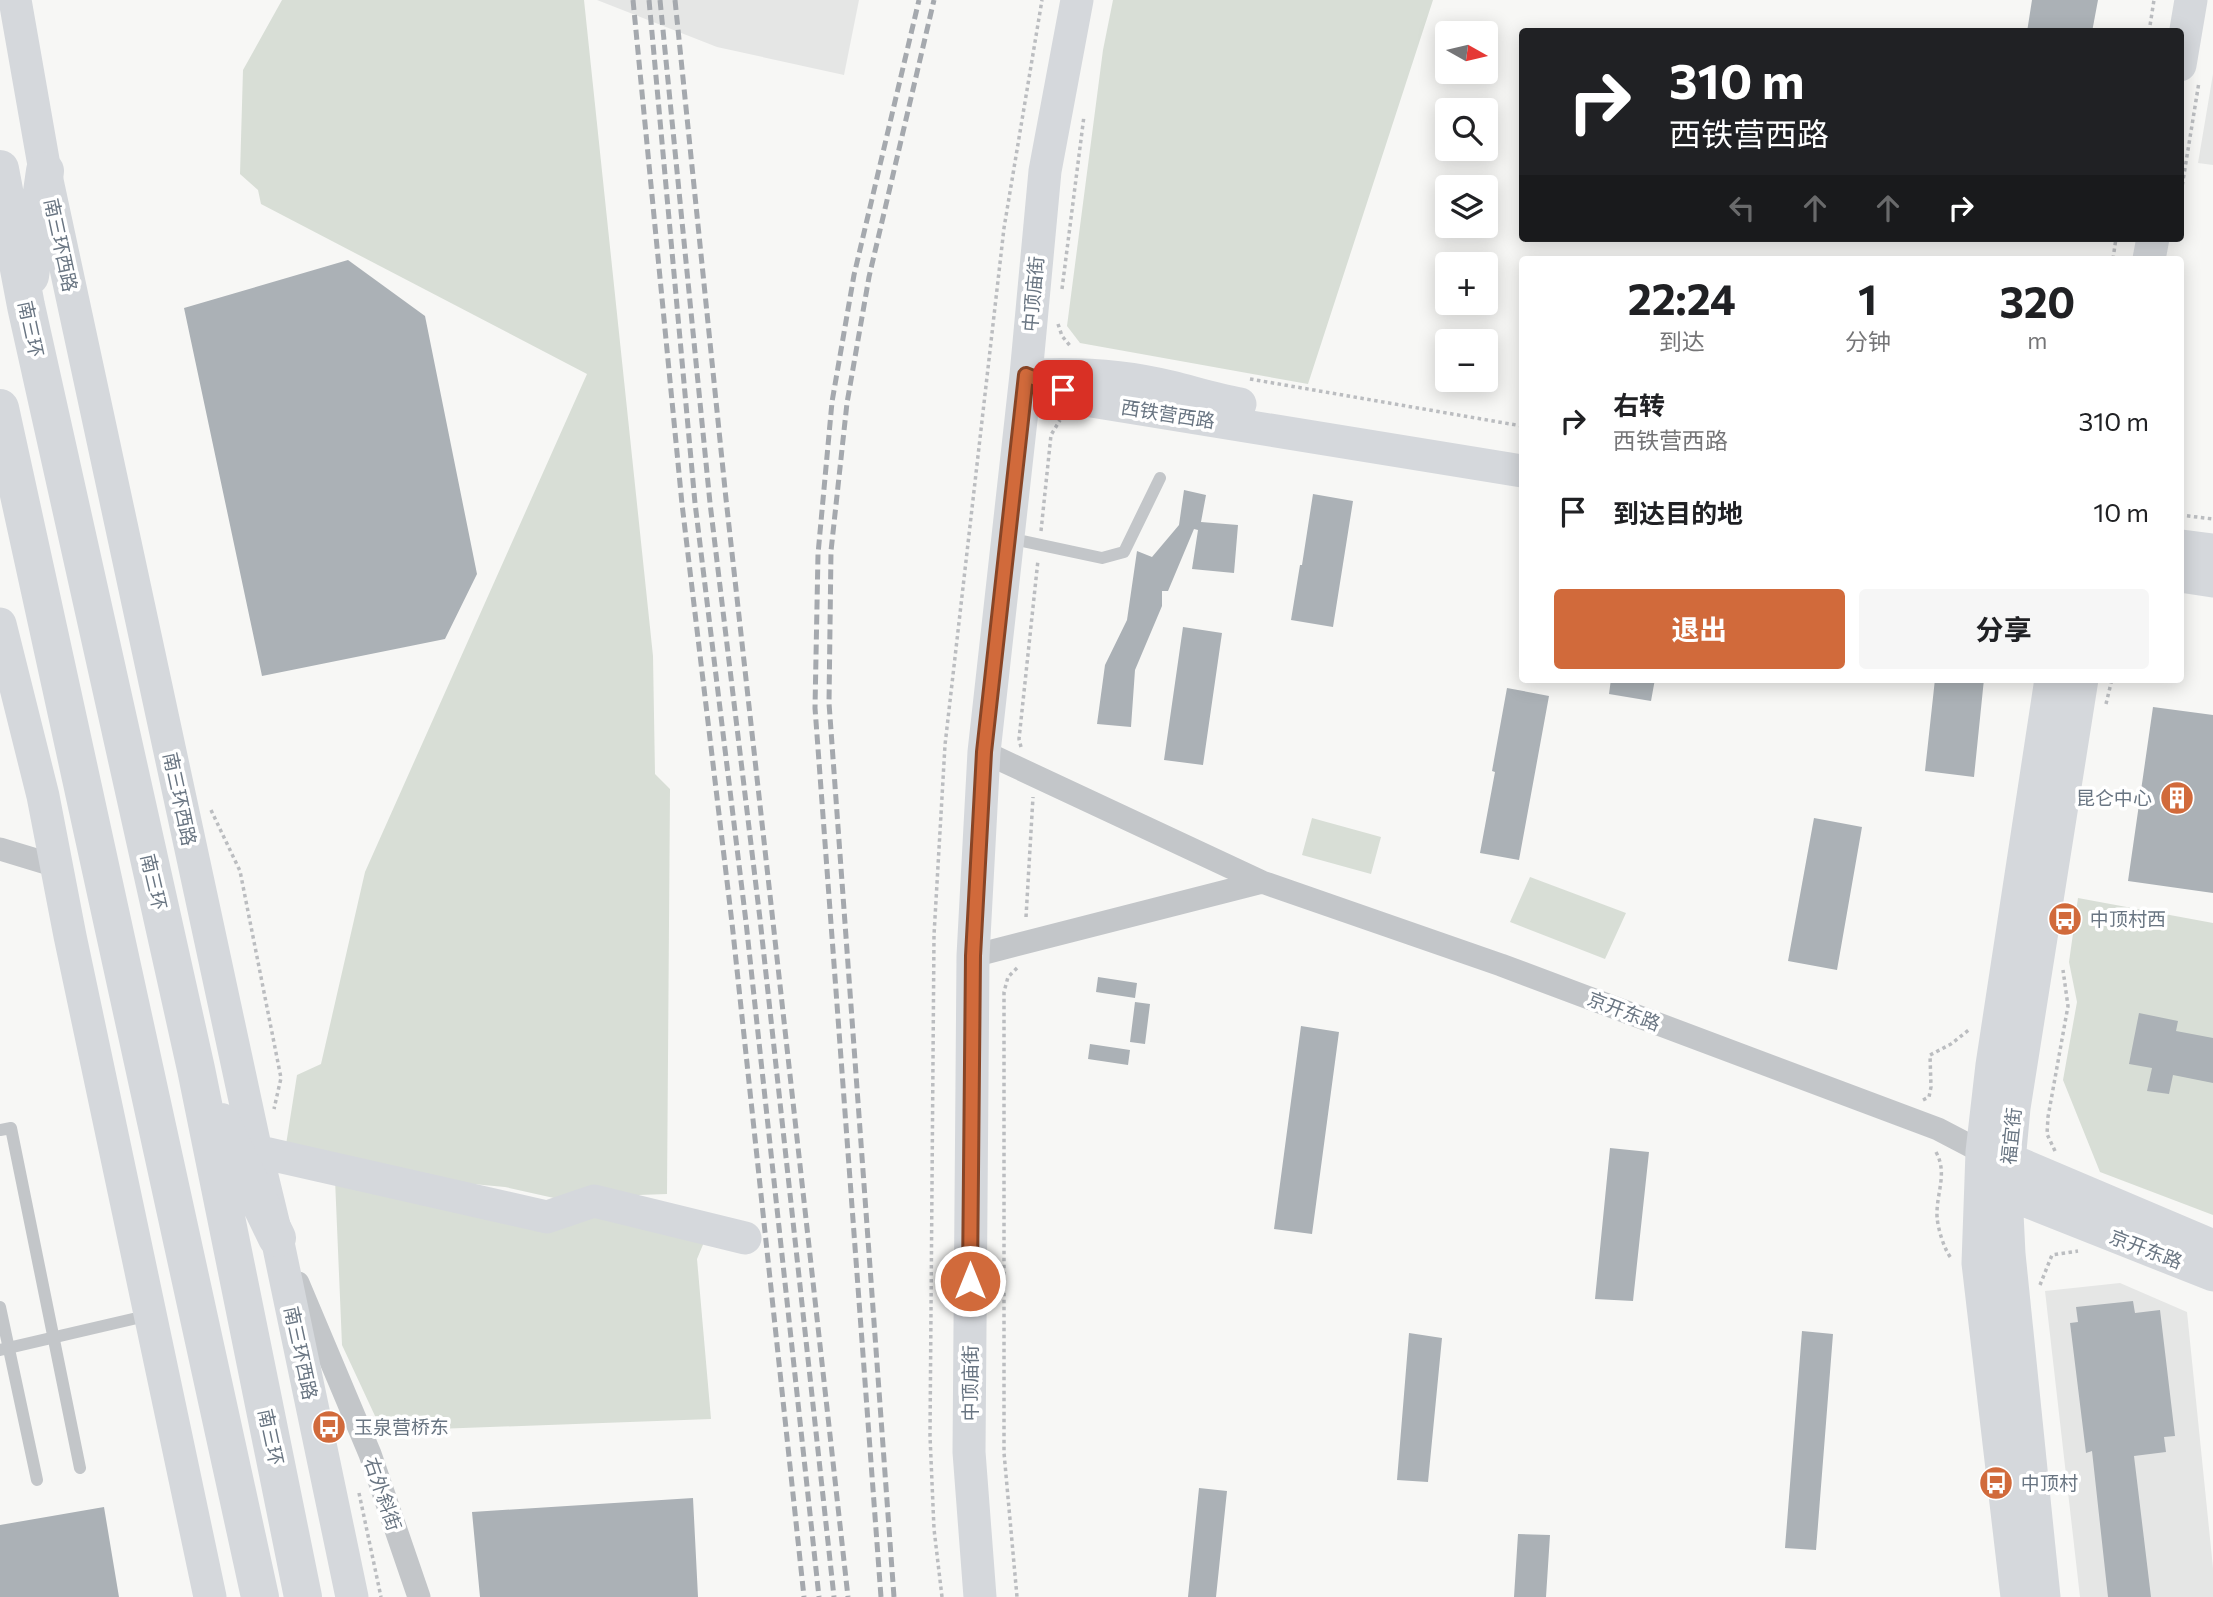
<!DOCTYPE html>
<html lang="zh">
<head>
<meta charset="utf-8">
<style>
	body { margin:0; font-family:Commissioner,"Noto Sans SC",sans-serif; background:#f6f6f6; color:#202124; height:100vh; display:flex; flex-direction:column; font-size:26px; white-space:nowrap }
	* { box-sizing:border-box; margin:0 }
	p { font-size:23px; color:#757577 }
	.icon { flex:none; width:38px; height:38px; fill:none; stroke:currentColor; stroke-width:2; stroke-linecap:round; stroke-linejoin:round }
	.map { position:relative; flex:1; overflow:hidden }
	.panel { position:absolute; left:1519px; top:256px; width:665px; height:427px; display:flex; flex-direction:column; background:#fff; border-radius:7px; box-shadow:0 4px 18px #0003 }
	.panel>* { flex:none }
	.hud { position:absolute; left:1519px; top:28px; width:665px; height:214px; border-radius:7px; box-shadow:0 4px 18px #0003; background:#202124; color:#fff; overflow:hidden }
	.needle { width:46px; rotate:98deg }
	.fabs { position:absolute; left:1435px; top:21px; display:grid; gap:14px }
	.fabs a { display:grid; place-items:center; width:63px; height:63px; border-radius:7px; background:#fff; box-shadow:0 4px 18px #0003; font-size:35px }
	.pin { position:absolute; display:grid; place-items:center; width:60px; height:60px; color:#fff; margin:-30px; border-radius:14px; box-shadow:0 4px 10px #0006 }
	.me { position:absolute; width:77px; margin:-38px; rotate:0deg; stroke-linejoin:round; filter:drop-shadow(0 0 5px #0008) }
	.turn { display:flex; align-items:center; gap:24px; height:147px; padding:0 35px; font-size:32px }
	.turn .icon { width:91px; height:91px; stroke-width:2.5 }
	.turn b { display:block; font-size:49px; line-height:60px }
	.lanes { display:flex; align-items:center; height:66px; padding:0 35px; background:#0003; justify-content:center; gap:35px; direction:ltr }
	.lanes .off { opacity:.35 }
	.eta { display:flex; justify-content:space-evenly; align-items:center; height:119px; text-align:center }
	.eta b { font-size:42px; font-weight:700; line-height:49px }
	.button { display:flex; gap:14px; margin-top:auto; padding:14px 35px }
	.button a { flex:1; height:80px; border-radius:7px; background:#d16a3b; color:#fff; font-size:28px; font-weight:700; line-height:80px; text-align:center }
	.button a+a { background:#f6f6f6; color:#202124 }
	ul { padding:0; list-style:none }
	li { display:flex; align-items:center; gap:21px; height:91px; padding:0 35px }
	li div { flex:1 }
	li b { display:block; font-size:26px }
	li em { font-style:normal }
	.map>svg:first-child { display:block }
	.built { fill:#e5e6e5 }
	.green { fill:#d8ded6 }
	.building { fill:#abb1b6 }
	.lines { fill:none; stroke-linecap:round; stroke-linejoin:round }
	.path { stroke:#bbbdc0; stroke-width:3.5; stroke-dasharray:3.5 3.5; stroke-linecap:butt }
	.lane { stroke:#c3c6c9; stroke-width:12 }
	.street { stroke:#c3c6c9; stroke-width:23 }
	.secondary { stroke:#d5d8dc; stroke-width:33 }
	.highway { stroke:#d5d8dc; stroke-width:38 }
	.rail { stroke:#a5a9ae; stroke-width:5; stroke-dasharray:10 5; stroke-linecap:butt }
	.route-casing { stroke:#884526; stroke-width:18 }
	.route { stroke:#d16a3b; stroke-width:12 }
	.labels { text-anchor:middle; stroke-width:7; stroke-linejoin:round; paint-order:stroke }
	.street-label { font-size:19px; fill:#697582; stroke:#fff }
	.poi-label { font-size:19px; fill:#697582; stroke:#fff; text-anchor:start }
</style>
</head>
<body>
<div class="map">
<svg width="2213" height="1597" viewBox="0 0 2213 1597">
	<rect width="100%" height="100%" fill="#f7f7f5"/>
	<path class="built" d="M597 0H859L844 75 717 47Z
		M2213 74V165L2198 163Z
		M2120 1283 2187 1312 2213 1568V1597H2080L2045 1291Z"/>
	<path class="green" d="M282 0H584L653 656 655 774 670 789 667 1194 554 1198 505 1187 451 1182 285 1151 297 1075 321 1064 365 872 587 374 261 204 258 190 240 174 243 70Z
		M1113 0H1433L1308 384 1080 343 1067 326 1103 50Z
		M1312 818 1381 837 1371 874 1302 855Z
		M1530 877 1626 913 1605 959 1510 922Z
		M2078 898 2213 923V1215L2100 1172 2063 1080 2077 1002 2069 962Z
		M335 1179 597 1208 707 1235 697 1259 711 1419 382 1431 342 1345Z"/>
	<path class="building" d="M2032 0H2098L2092 32H2027Z
		M348 260 425 316 477 574 445 639 262 676 184 308Z
		M1184 490 1206 495 1201 522 1238 525 1234 573 1192 569 1198 530 1194 529 1168 591H1162V606L1135 670 1131 727 1097 724 1105 665 1127 620 1137 551 1152 557 1179 525Z
		M1313 494 1353 501 1333 627 1291 620 1300 565H1302Z
		M1183 627 1222 633 1203 765 1164 760Z
		M1611 679H1655L1651 701 1609 694Z
		M1935 679H1984L1974 777 1925 771Z
		M1507 688 1549 696 1519 860 1480 853 1495 772 1492 771Z
		M2153 707 2213 715V893L2128 881Z
		M1814 818 1862 827 1837 970 1788 961Z
		M1098 977 1137 983 1135 998 1096 992Z
		M1135 1002 1150 1004 1145 1044 1130 1042Z
		M2139 1013 2178 1021 2176 1031 2213 1038V1083L2173 1075 2169 1094 2147 1091 2152 1068 2129 1064Z
		M1301 1026 1339 1032 1312 1234 1274 1229Z
		M1090 1044 1130 1050 1128 1065 1088 1059Z
		M1610 1148 1649 1152 1633 1301 1595 1299Z
		M2133 1301 2135 1313 2160 1310 2175 1436 2164 1437 2166 1452 2134 1456 2151 1597H2108L2092 1451 2086 1453 2070 1323 2078 1322 2076 1307Z
		M1802 1331 1833 1334 1816 1550 1785 1548Z
		M1409 1333 1442 1338 1428 1482 1397 1480Z
		M1199 1488 1227 1491 1216 1597H1188Z
		M693 1498 698 1597H480L472 1512Z
		M104 1507 119 1597H0V1525Z
		M1518 1534 1550 1535 1546 1597H1514Z"/>
	<g class="lines">
		<path class="path" d="M2149 32 2154 0
			M2180 199 2199 82
			M2113 259 2116 238
			M1062 289 1084 116
			M1058 324 1062 336 1071 347
			M1250 379 1522 426
			M2180 515 2213 519
			M1041 531 1051 435 1060 420
			M2106 704 2112 679
			M1021 747 1019 739 1038 560
			M211 810 240 871 281 1078 274 1109
			M1026 917 1033 797
			M1017 968 1008 977 1004 992V1453L1017 1597
			M1923 1100 1929 1097 1931 1087 1930 1055 1951 1044 1970 1029
			M2055 1151 2047 1134 2048 1117 2068 1006 2063 970
			M1936 1152C1948 1174 1936 1193 1937 1217 1938 1229 1944 1249 1951 1258
			M2040 1285 2052 1255 2078 1251
			M359 1493 381 1597
			M942 1597 934 1529 930 1436 934 935 945 745 1004 228 1042 0"/>
		<path class="lane" d="M1008 538 1102 558 1124 552 1160 478
			M0 1130 11 1128 80 1468
			M0 1307 37 1480
			M0 1350 150 1315"/>
		<path class="street" d="M984 752 1262 882 1501 965 1938 1129 1982 1152
			M0 849 56 866
			M973 956 1262 882
			M298 1283 370 1454 419 1597"/>
		<path class="secondary" d="M15 0 45 171 256 1151 277 1238 352 1597
			M2180 65 2191 0
			M2149 259 2153 238
			M1026 375 1079 399 1522 471
			M1035 375C1080 373 1127 376 1171 387 1195 393 1217 400 1240 404
			M2180 546 2213 550
			M2180 576 2213 581
			M0 624 43 796 70 936 210 1597
			M256 1151 547 1217 594 1201 745 1238
			M1989 1154 2008 1159 2213 1246
			M1996 1176 2006 1193 2213 1275
			M980 1597 969 1452 973 956 984 752 1026 375 1045 171 1077 0
			M2017 1597 1978 1263 1982 1152 1992 1065 2051 679
			M2044 1597 2009 1254 2006 1193 2014 1108 2082 679"/>
		<path class="highway" d="M0 169 26 306 196 1069 303 1597
			M30 276 45 171
			M0 408 260 1597
			M221 1122 277 1238"/>
		<path class="rail" d="M633 0 682 504 732 923 804 1597
			M649 0 695 503 746 922 819 1597
			M660 0 710 503 760 919 834 1597
			M675 0 726 499 848 1597
			M881 1597 815 708 818 554 832 402 854 275 919 0
			M894 1597 829 703 831 551 847 403 869 277 934 0"/>
	</g>
	<g class="lines">
		<g class="route-casing">
			<path id="route" d="M970 1281 973 956 984 752 1026 375 1063 390"/>
		</g>
		<use href="#route" class="route"/>
	</g>
	<defs>
		<g id="building-disc" transform="scale(1.75)"><circle r="9.5" fill="#d16a3b" stroke="#fff"/><path d="M-4-6H4V6H1V3H-1V6H-4ZM-2.5-4.3h1.7v1.8h-1.7ZM.8-4.3h1.7v1.8H.8ZM-2.5-1h1.7V.8h-1.7ZM.8-1h1.7V.8H.8Z" fill="#fff"/></g>
		<g id="bus-disc" transform="scale(1.75)"><circle r="9.5" fill="#d16a3b" stroke="#fff"/><path d="M-5-6H5V4H4V6H2V4H-2V6H-4V4H-5ZM-3.5-4V0h7V-4ZM-3.5 1.2v1.5H-2V1.2ZM2 1.2v1.5H3.5V1.2Z" fill="#fff"/></g>
	</defs>
	<g fill-rule="evenodd">
		<use href="#building-disc" x="2177" y="798"/>
		<use href="#bus-disc" x="2065" y="919"/>
		<use href="#bus-disc" x="329" y="1427"/>
		<use href="#bus-disc" x="1996" y="1483"/>
	</g>
	<g class="labels">
		<g class="street-label">
			<text transform="translate(61 245) rotate(78)" y="7">南三环西路</text>
			<text transform="translate(1033 294) rotate(-85)" y="7">中顶庙街</text>
			<text transform="translate(31 329) rotate(78)" y="7">南三环</text>
			<text transform="translate(1168 414) rotate(9)" y="7">西铁营西路</text>
			<text transform="translate(180 799) rotate(78)" y="7">南三环西路</text>
			<text transform="translate(154 882) rotate(77)" y="7">南三环</text>
			<text transform="translate(1624 1011) rotate(21)" y="7">京开东路</text>
			<text transform="translate(2011 1136) rotate(-84)" y="7">福宜街</text>
			<text transform="translate(2146 1249) rotate(21)" y="7">京开东路</text>
			<text transform="translate(301 1353) rotate(78)" y="7">南三环西路</text>
			<text transform="translate(970 1383) rotate(-90)" y="7">中顶庙街</text>
			<text transform="translate(271 1437) rotate(78)" y="7">南三环</text>
			<text transform="translate(383 1494) rotate(71)" y="7">右外斜街</text>
		</g>
		<g class="poi-label">
			<text x="2152" y="805" text-anchor="end">昆仑中心</text>
			<text x="2090" y="926">中顶村西</text>
			<text x="354" y="1434">玉泉营桥东</text>
			<text x="2021" y="1490">中顶村</text>
		</g>
	</g>
</svg>
<div class="fabs">
<a><svg class="needle" viewBox="-14 -14 28 28"><path d="M0-13l5 13h-10z" fill="#e53935"/><path d="M0 13l5-13h-10z" fill="#757577"/></svg></a>
<a><svg class="icon" aria-label="search" viewBox="0 0 24 24"><circle cx="10" cy="10" r="6"/><path d="M15 15l6 6"/></svg></a>
<a><svg class="icon" aria-label="layers" viewBox="0 0 24 24"><path d="M12 4l9 5-9 5-9-5zM3 14l9 5 9-5"/></svg></a>
<a>+</a>
<a>−</a>
</div>
<div class="pin" style="left:1063px;top:390px;background:#d93025"><svg class="icon" aria-label="arrive" viewBox="0 0 24 24"><path d="M6 21V4h12l-3 4 3 4H6"/></svg></div>
<svg class="me" style="left:970px;top:1281px" viewBox="-20 -20 40 40"><circle r="17" fill="#d16a3b" stroke="#fff" stroke-width="3"/><path d="M0-11L8 9 0 5-8 9z" fill="#fff"/></svg>
<div class="hud">
<div class="turn"><svg class="icon" aria-label="right" viewBox="0 0 24 24"><path d="M7 20v-9h11M14 6l5 5-5 5"/></svg><div><b>310 m</b>西铁营西路</div></div>
<div class="lanes"><svg class="icon off" aria-label="left" viewBox="0 0 24 24"><path d="M17 20v-9H6M10 6l-5 5 5 5"/></svg><svg class="icon off" aria-label="ahead" viewBox="0 0 24 24"><path d="M12 20V5M6 11l6-6 6 6"/></svg><svg class="icon off" aria-label="ahead" viewBox="0 0 24 24"><path d="M12 20V5M6 11l6-6 6 6"/></svg><svg class="icon" aria-label="right" viewBox="0 0 24 24"><path d="M7 20v-9h11M14 6l5 5-5 5"/></svg></div>
</div>
<section class="panel">
<div class="eta">
<div><b>22:24</b><p>到达</p></div>
<div><b>1</b><p>分钟</p></div>
<div><b>320</b><p>m</p></div>
</div>
<ul>
<li><svg class="icon" aria-label="right" viewBox="0 0 24 24"><path d="M7 20v-9h11M14 6l5 5-5 5"/></svg><div><b>右转</b><p>西铁营西路</p></div><em>310 m</em></li>
<li><svg class="icon" aria-label="arrive" viewBox="0 0 24 24"><path d="M6 21V4h12l-3 4 3 4H6"/></svg><div><b>到达目的地</b></div><em>10 m</em></li>
</ul>
<div class="button"><a>退出</a><a>分享</a></div>
</section>
</div>
</body>
</html>
